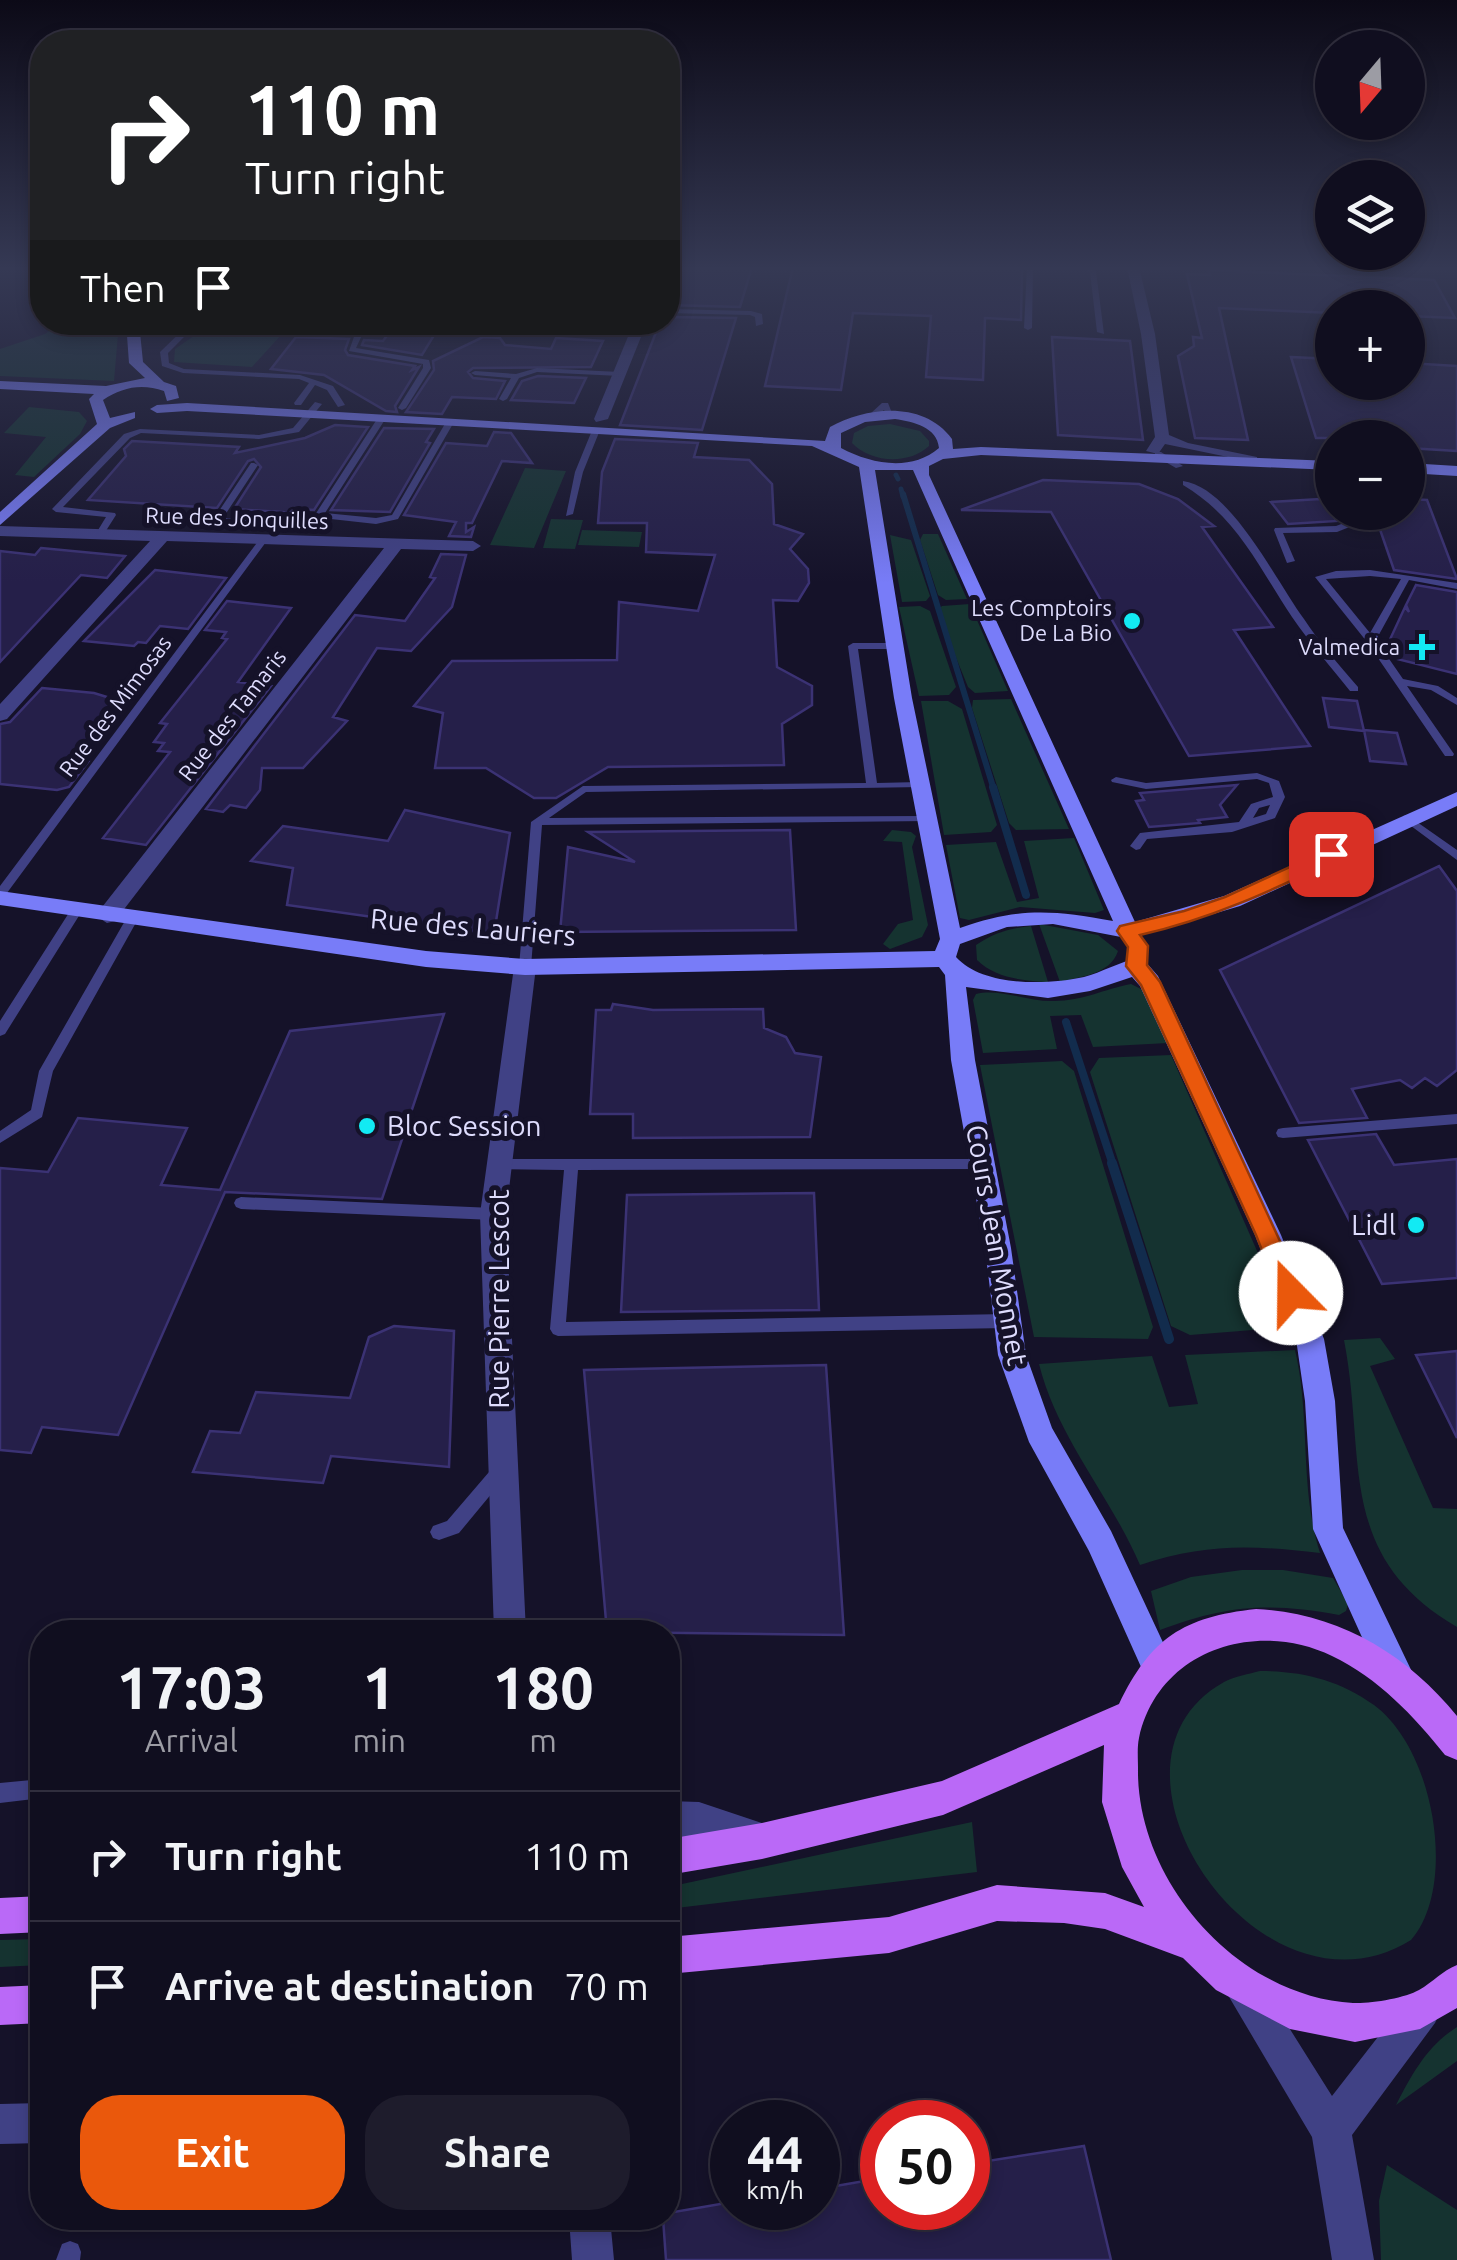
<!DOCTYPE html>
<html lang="en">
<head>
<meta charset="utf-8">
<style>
	body { margin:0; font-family:Ubuntu,sans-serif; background:#1e1c2c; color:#f1f3f6; height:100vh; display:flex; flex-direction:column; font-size:38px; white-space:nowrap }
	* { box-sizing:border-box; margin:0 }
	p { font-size:32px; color:#9c9ca4 }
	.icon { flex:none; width:55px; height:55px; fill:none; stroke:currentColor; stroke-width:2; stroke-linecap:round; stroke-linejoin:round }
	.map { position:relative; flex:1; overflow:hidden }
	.side { position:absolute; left:30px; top:1620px; width:650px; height:610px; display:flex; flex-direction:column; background:#100e1f; border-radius:40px; box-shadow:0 5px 15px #0003,0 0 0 2px #302e3d }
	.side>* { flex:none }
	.hud { position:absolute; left:30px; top:30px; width:650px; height:305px; border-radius:40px; box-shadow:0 5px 15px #0003,0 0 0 2px #302e3d; background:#202124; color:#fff; overflow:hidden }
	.needle { width:65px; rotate:199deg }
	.buttons { position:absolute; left:1315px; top:30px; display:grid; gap:20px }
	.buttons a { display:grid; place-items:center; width:110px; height:110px; border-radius:50%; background:#100e1f; box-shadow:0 5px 15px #0003,0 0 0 2px #302e3d; font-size:50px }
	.speed { position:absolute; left:710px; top:2100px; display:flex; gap:20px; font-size:50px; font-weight:700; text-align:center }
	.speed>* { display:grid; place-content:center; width:130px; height:130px; border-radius:50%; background:#100e1f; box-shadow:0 5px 15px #0003,0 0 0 2px #302e3d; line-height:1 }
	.speed small { font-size:25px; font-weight:400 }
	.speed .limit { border:15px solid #d22; background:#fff; color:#111 }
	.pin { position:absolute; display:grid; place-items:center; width:85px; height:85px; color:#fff; margin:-42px; border-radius:20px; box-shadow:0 5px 15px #0006 }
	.me { position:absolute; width:110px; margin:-55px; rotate:338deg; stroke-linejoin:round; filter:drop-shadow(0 0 8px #0008) }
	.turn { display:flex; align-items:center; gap:35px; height:210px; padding:0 50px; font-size:45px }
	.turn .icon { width:130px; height:130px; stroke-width:2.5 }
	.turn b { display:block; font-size:70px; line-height:85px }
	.then { display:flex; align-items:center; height:95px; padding:0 50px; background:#0003; gap:20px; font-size:38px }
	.eta { display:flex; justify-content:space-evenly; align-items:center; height:170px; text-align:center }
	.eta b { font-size:60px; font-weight:700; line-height:70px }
	.primary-button { display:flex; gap:20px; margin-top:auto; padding:20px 50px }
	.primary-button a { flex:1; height:115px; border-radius:40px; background:#ea580c; color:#fff; font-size:40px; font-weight:700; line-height:115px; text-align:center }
	.primary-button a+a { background:#1e1c2c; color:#f1f3f6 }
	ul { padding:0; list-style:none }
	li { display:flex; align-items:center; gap:30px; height:130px; padding:0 50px; border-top:2px solid #302e3d }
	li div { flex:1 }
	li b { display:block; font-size:38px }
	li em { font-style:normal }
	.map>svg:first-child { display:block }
	.green { fill:#153330 }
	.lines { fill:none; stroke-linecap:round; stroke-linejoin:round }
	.stream-far3 { stroke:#122c4d; stroke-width:5 }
	.stream-far2 { stroke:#122c4d; stroke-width:6 }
	.stream-far1 { stroke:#122c4d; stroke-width:8 }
	.stream { stroke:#122c4d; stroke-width:10 }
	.building { fill:#251f49; stroke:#3b3274; stroke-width:2.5 }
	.lane { fill:#404185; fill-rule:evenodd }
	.street { fill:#404185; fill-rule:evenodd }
	.secondary { fill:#787cf8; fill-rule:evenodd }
	.primary { fill:#ba69f7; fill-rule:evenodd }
	.route { fill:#ea580c; stroke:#983908; stroke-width:2.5 }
	.poi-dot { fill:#12eaf3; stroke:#151229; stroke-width:4 }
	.labels { text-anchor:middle; stroke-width:10; stroke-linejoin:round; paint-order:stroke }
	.far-street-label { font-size:22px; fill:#dedcfd; stroke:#151229 }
	.far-poi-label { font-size:22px; fill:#dedcfd; stroke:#151229; text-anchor:end }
	.street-label { font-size:28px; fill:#dedcfd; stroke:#151229 }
	.poi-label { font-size:28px; fill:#dedcfd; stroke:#151229; text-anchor:start }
</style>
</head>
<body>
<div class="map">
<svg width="1457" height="2260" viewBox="0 0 1457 2260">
	<rect width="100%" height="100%" fill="#151229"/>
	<path class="green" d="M214 322H292V323L252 367 174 362 175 349Z
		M60 323H119L114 381 0 376V349L45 334Z
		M29 407 79 412 87 421 80 434 34 477 15 475 46 437 4 433Z
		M890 424 920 431 929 441V446C909 465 871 463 852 443L854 433 868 426Z
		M525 468 566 471 534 548 490 545Z
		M551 519 583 520 575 549 543 548Z
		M582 530 642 532 639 547 578 545Z
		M923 534H938L967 599 946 600 938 595 920 540Z
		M890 535 911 540 930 596 926 601 902 602Z
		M970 604 1008 691 975 693 968 687 937 611 942 606Z
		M920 606 930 611 956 687 949 695 919 696 899 607Z
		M1011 699 1069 829 1016 830 1009 823 972 708 973 700Z
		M921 701H948L962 709 997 825 991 832 944 835Z
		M892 830 911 832 916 836 912 847 928 925 922 937 890 949 883 944 898 924 913 920 902 842 883 841Z
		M1074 838 1104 910 1095 913 1020 907 969 920 960 918 946 845 996 842 1017 902 1039 898 1024 841Z
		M1039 924 1098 935 1118 951C1110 975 1081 976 1060 982Z
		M1031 926 1048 982C1024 981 995 978 977 960L976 945C994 933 1010 928 1031 926Z
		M1131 984 1143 990 1168 1043 1093 1047 1081 1015 1050 1016 1057 1049 983 1053 973 1000 976 994C1000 988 1029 1002 1054 1001 1083 1001 1104 989 1131 984Z
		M1171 1055 1279 1301 1290 1327 1190 1335 1171 1326 1090 1072 1099 1058Z
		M1062 1061 1074 1071 1153 1327 1148 1339 1034 1337 980 1065Z
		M1380 1338 1395 1359 1370 1366 1433 1508 1457 1509V1627C1334 1555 1367 1458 1344 1340Z
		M1295 1350C1311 1418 1299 1486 1320 1553 1252 1545 1206 1543 1140 1565 1110 1495 1058 1439 1039 1364L1152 1356 1169 1407 1198 1404 1185 1355Z
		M1242 1570H1283L1333 1578 1348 1604 1346 1611 1339 1615C1270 1602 1226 1605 1160 1630L1151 1591 1191 1577Z
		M1260 1671C1303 1671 1339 1680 1374 1705 1436 1751 1457 1888 1411 1940 1260 2034 1077 1764 1224 1682 1235 1676 1249 1674 1260 1671Z
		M972 1822 977 1872 668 1909V1887Z
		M42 1939V1965L0 1967V1940Z
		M1457 2027V2061L1396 2105C1412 2074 1427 2046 1457 2027Z
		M1387 2165 1457 2210V2260H1381L1379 2201Z"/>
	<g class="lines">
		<path class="stream-far3" d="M151 331 160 322
			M896 475 898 479
			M901 489 903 497"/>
		<path class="stream-far2" d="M903 494 994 790"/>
		<path class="stream-far1" d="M993 787 1026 895
			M1066 1022 1113 1165"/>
		<path class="stream" d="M1112 1163 1169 1339"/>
	</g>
	<path class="building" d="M682 267H752L740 307 668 305Z
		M793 267H1022L1021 320 985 318 983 380 926 377 931 316 853 313 841 390 765 386Z
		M1209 270 1434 280 1455 318 1408 316V308H1332V313L1219 308 1248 440 1195 438 1178 356 1194 346 1193 337 1202 338 1187 274 1210 275Z
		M668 317 736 318 702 430 620 425 660 322H668Z
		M391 330 436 332 422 355 362 345 364 340 383 341Z
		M296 337 349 339 345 350 348 355 415 366 412 370 419 367 395 406 397 412 386 411 324 375 271 369Z
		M483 337 500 338 505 345 551 349 556 338 603 341 591 367 473 368 468 372 473 378 505 381 496 399 452 397 442 414 406 412 434 370 433 361Z
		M1052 337 1130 341 1143 440 1058 435Z
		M1291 357 1332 359V382H1408V363L1457 366V451L1408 448V438H1316Z
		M538 376 586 378 574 403 511 400 522 381Z
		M335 425 368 427 314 510 300 509 297 513 234 509 261 467 254 459 248 461 217 508 88 500 126 456 124 449 132 441 239 447 235 453 305 438Z
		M384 428 434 429 426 442 430 443 390 512 331 510Z
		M494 432 511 433 532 463 502 461 472 523H466V532L474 527 471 537 449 536 456 522 404 515 446 443 487 446Z
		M615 439 698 443 694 457 749 460 772 484 774 524 803 534 790 549 808 569 809 583 798 601 773 600 777 667 812 686V705L782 724 784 765 608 767 556 798H534L486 768H435L443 713 414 706 452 661 617 660 619 602 698 611 715 555 646 552 647 523H598L602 472Z
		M1043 480 1139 484 1178 499 1214 526 1202 527 1273 627 1234 630 1310 746 1189 756 1051 512 961 510Z
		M1320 499 1337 521 1288 524 1271 502Z
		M1408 499 1427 500 1457 579 1394 570 1374 512H1408Z
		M41 548 125 556 107 578 81 575 0 662V551L35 555Z
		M441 554 466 555 452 607 411 651 377 648 333 717 347 721 303 768H262L260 790 246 808 230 805 223 812 206 809 355 615 405 621 435 578 430 577Z
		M155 570 226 578 188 629 160 626 146 643 138 642 134 646 84 641Z
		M1416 585 1457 592V674L1393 658 1386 648 1405 607 1409 612 1406 605Z
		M227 601 291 608 238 682 271 686 146 845 103 838 170 752 158 751 164 743 154 742 167 724 160 723 227 639 222 638 226 632 205 630Z
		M42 688 94 693 123 702 78 762H88L69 787 57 790 0 784V724L10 722Z
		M1323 698 1357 701 1364 731 1329 727Z
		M1364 730 1397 733 1406 764 1370 761Z
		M1237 785 1220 805 1227 817 1198 820 1200 823 1149 827 1136 801 1144 800 1140 793Z
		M405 810 510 833 494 934 287 905 293 868 251 861 283 826 388 841Z
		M790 830 796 930 560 932 568 847 635 862 588 832Z
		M1439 866 1457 891V1070L1437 1086 1425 1078 1412 1088 1400 1080 1352 1089 1367 1118 1299 1123 1220 970Z
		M613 1004 653 1010 763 1009 764 1028 786 1037 795 1053 821 1057 810 1137 633 1138V1114H590L596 1010H611Z
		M444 1014 382 1199 225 1192 118 1435 42 1427 31 1453 0 1450V1168L48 1172 78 1118 187 1128 161 1185 220 1190 290 1031Z
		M1376 1134 1394 1165 1457 1159V1278L1382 1284 1308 1140Z
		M814 1193 819 1310 621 1312 627 1195Z
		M394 1326 454 1331 449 1467 331 1456 323 1483 193 1472 210 1431 240 1433 256 1392 350 1398 369 1337Z
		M1457 1351V1438L1416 1355Z
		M826 1365 844 1635 607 1632 584 1370Z
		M1084 2146 1111 2260H666L663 2218H668V2213L732 2202V2208H818V2189L882 2178V2208H968V2164Z"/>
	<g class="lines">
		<path class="lane" d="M1027 267H1033L1032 328 1028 330 1024 328Z
			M1082 267H1090L1096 271 1104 334 1097 332 1090 272Z
			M668 309 751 311 762 314 763 324 756 326 755 317 750 315 668 313Z
			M191 322H199L168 353 169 363 184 369 300 375 333 386 345 405 338 407 327 390 315 385 301 405H295L294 403 309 383 299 379 183 373 162 366 160 352Z
			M389 322H403L363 333 356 348 429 360 431 368 406 408 402 410 398 408 423 368V364L349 351 355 334 293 330 289 328 293 326 360 330Z
			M470 322H516L637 330 641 332 637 334Z
			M537 368 620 372 624 374 620 376 537 372 519 378 507 399 503 401 499 399 511 378 475 375 471 373 475 371 516 374Z
			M315 402 322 404 299 432 259 439 141 433 130 438 63 507 115 513 116 515 102 537 95 535 106 517 56 512 52 509 124 434 140 429 259 435 293 428Z
			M882 403H888L894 418H888L884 410 876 418H870V414Z
			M379 416 386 418 325 513 376 518 392 515 446 422 450 420 454 422 398 519 376 524 322 518 317 526 314 527 217 523 213 520 251 463H254L258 465 223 518 311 521Z
			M593 428 600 430 583 472 573 514 566 516 575 472Z
			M1155 452H1161L1183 466 1176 468 1155 456Z
			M1318 462 1325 464 1332 477V485H1329L1317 464Z
			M1183 481C1231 487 1277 583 1304 619 1320 643 1339 665 1358 687V691H1350C1331 667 1310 643 1292 617 1258 566 1237 517 1183 485Z
			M1341 512H1350L1352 526 1337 532 1283 533 1295 561 1287 563 1274 530 1275 528 1336 526 1344 523Z
			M259 540 266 542 4 897 0 898V886Z
			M1370 570 1457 583V589L1409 580 1376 640 1403 679 1438 686 1457 698V705L1431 690 1407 686 1454 754 1453 756H1445L1367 642 1315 577 1336 571ZM1370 576 1401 579 1370 633 1326 579Z
			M853 643H895L900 646 895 649H858L877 783 919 782 923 783V787L586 792 549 818 925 816 929 817V821L542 825 531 967 529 970H521L519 967 531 822 583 786 866 783 848 646Z
			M1257 773 1279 781 1285 797 1275 818 1232 832 1147 839 1140 849 1136 850 1130 846 1140 833 1239 822 1251 804 1273 797 1269 783 1257 779 1146 789 1112 782 1111 780 1116 777 1146 783ZM1270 805 1266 814 1253 818 1259 808Z
			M1407 815 1457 850V860L1403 820V816Z
			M76 907 82 911 5 1034 0 1036V1021L72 908Z
			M132 915 138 919 53 1071 42 1117 0 1143V1131L31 1110 39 1071 126 919Z
			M1457 1114V1124L1283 1138 1278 1137 1276 1133 1278 1129 1283 1128Z
			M500 1159H983L988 1160 990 1164 988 1168 983 1169 578 1170 566 1322 1007 1314 1012 1316 1015 1321 1012 1326 1007 1328 558 1336 553 1334 550 1329 564 1170 500 1169 495 1168 493 1164 495 1160Z
			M241 1197 493 1208 498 1210 500 1214 498 1218 493 1220 241 1209 236 1207 234 1203 236 1199Z
			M501 1462 507 1465 509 1470 507 1475 459 1533 439 1540 433 1538 430 1532 433 1526 447 1521 495 1465Z
			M42 1779V1798L0 1803V1783Z
			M70 2241 78 2244 81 2252 80 2260H56L62 2244Z"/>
		<path class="street" d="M1127 267H1139L1155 334 1169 435 1188 443 1257 457V463L1165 444 1158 454 1146 451 1155 437 1141 334Z
			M634 322H647L608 419 596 422 594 419Z
			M0 526 473 541 481 546 473 551 401 549 115 921 107 923 96 916 99 911 384 548 167 541 7 719 0 721V704L150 541 0 536Z
			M525 959 536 967 506 1214 526 1632H494L480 1214 514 967Z
			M668 1801 699 1802 771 1826 776 1839 771 1852 758 1857 699 1838 668 1836Z
			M1241 1966 1254 1972 1332 2096 1409 1997 1422 1991 1435 1997 1441 2010 1435 2023 1352 2135 1374 2260H1332L1312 2137 1222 1985 1228 1972Z
			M42 2103V2143L0 2144V2104Z
			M569 2218H610L614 2260H572Z"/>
		<path class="secondary" d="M126 322H139L143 362 164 382 176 386 179 398 167 401 164 391C142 383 122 387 103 400L110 418 135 412V418L110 428 0 525V512L97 424 89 399 94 394 0 389V381L106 386 145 378 129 363Z
			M187 403 825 441 830 427C868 406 924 401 952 439L953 449 981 447 1332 461V470L981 455 943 459 929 466V475L1135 922 1224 896 1457 792V806L1240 906 1142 935 1140 943 1132 946 1121 937 1053 924 1007 927 960 944 956 957C983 987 1047 985 1084 977 1102 972 1118 963 1136 958L1144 960 1158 976 1281 1235 1324 1339 1335 1401 1343 1528 1414 1676 1409 1688 1397 1693 1385 1688 1313 1529 1305 1401 1296 1339 1255 1235 1140 986 1132 977 1090 991 1048 998 966 987 975 1060 1011 1248 1026 1355 1052 1428 1111 1531 1174 1666 1170 1678 1158 1682 1146 1678 1089 1551 1029 1442 998 1355 985 1248 951 1060 945 975 939 967 525 975 426 967 0 905V891L426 951 525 959 935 951 940 939 894 698 859 467 812 446 187 411 157 413 150 409 157 405ZM895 419C914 422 937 427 939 448 911 472 871 464 841 448V433L865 422ZM875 470H913L1113 921C1053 910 1019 907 960 928L912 698Z
			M1408 463 1457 466V476L1408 473Z"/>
		<path class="primary" d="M1256 1609C1337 1613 1406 1653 1457 1716V1760L1445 1755C1414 1716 1378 1678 1332 1656 1256 1619 1158 1650 1139 1738 1137 1747 1138 1759 1138 1768 1136 1881 1238 1997 1353 2003 1370 2004 1405 1998 1419 1990 1433 1982 1442 1971 1457 1965V2008L1420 2029 1355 2042 1290 2029 1216 1990 1183 1958 1105 1929 1064 1923 997 1921 889 1953 668 1974V1937L889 1917 997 1885 1105 1893 1144 1907 1122 1867 1102 1802 1104 1745 943 1815 762 1859 668 1875V1839L762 1823 942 1781 1119 1704C1151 1638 1183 1617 1256 1609Z
			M42 1896V1932L0 1934V1898Z
			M42 1985V2023L0 2025V1987Z"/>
	</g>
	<linearGradient id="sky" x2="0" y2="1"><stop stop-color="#0c0a17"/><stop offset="0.46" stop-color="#353954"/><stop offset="1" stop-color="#353954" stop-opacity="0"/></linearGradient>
	<rect width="1457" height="583" fill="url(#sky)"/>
	<path class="route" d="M1331 848 1338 850V859C1273 890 1211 919 1140 935L1148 946 1147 965 1160 982 1304 1293 1300 1300 1291 1303 1282 1300 1279 1293 1256 1235 1141 985 1126 966 1128 947 1117 931 1120 926 1184 911 1225 897Z"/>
	<g class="poi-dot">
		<circle cx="1132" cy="621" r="10"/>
		<path d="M1417 632h10v10h10v10h-10v10h-10v-10h-10v-10h10z"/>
		<circle cx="367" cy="1126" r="10"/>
		<circle cx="1416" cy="1225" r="10"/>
	</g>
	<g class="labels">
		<g class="far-street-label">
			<text transform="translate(237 518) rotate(2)" y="8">Rue des Jonquilles</text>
			<text transform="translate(115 706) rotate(-53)" y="8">Rue des Mimosas</text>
			<text transform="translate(232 715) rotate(-52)" y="8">Rue des Tamaris</text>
		</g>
		<g class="far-poi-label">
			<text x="1112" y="616">Les Comptoirs<tspan x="1112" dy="25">De La Bio</tspan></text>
			<text x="1400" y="655">Valmedica</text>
		</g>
		<g class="street-label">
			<text transform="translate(473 927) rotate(5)" y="10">Rue des Lauriers</text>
			<text transform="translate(997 1245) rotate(80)" y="10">Cours Jean Monnet</text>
			<text transform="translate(499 1299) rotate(-90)" y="10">Rue Pierre Lescot</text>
		</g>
		<g class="poi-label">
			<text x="387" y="1136">Bloc Session</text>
			<text x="1396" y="1235" text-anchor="end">Lidl</text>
		</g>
	</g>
</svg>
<div class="buttons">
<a><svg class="needle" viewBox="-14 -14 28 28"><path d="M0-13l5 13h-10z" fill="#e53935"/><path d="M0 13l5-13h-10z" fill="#9c9ca4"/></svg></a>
<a><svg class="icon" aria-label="layers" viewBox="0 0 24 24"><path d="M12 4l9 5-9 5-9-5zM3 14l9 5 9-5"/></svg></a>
<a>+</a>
<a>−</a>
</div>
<div class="speed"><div>44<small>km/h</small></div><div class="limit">50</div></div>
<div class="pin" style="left:1331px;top:854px;background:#d93025"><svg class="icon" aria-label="arrive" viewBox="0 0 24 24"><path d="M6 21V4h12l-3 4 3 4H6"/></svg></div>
<svg class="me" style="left:1291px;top:1293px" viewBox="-20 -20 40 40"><circle r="19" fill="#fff"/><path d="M0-13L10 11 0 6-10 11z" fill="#ea580c"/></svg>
<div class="hud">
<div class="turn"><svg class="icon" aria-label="right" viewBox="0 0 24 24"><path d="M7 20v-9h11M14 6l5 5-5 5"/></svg><div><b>110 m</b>Turn right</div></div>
<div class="then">Then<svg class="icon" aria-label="arrive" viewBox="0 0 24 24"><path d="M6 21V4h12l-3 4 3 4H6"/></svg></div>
</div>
<section class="side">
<div class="eta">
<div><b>17:03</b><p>Arrival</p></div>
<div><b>1</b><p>min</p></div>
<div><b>180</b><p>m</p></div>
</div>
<ul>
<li><svg class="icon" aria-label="right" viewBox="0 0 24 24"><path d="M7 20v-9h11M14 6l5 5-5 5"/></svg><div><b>Turn right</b></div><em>110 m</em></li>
<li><svg class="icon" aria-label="arrive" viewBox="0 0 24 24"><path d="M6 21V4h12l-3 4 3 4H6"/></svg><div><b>Arrive at destination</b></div><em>70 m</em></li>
</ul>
<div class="primary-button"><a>Exit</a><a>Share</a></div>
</section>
</div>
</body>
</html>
